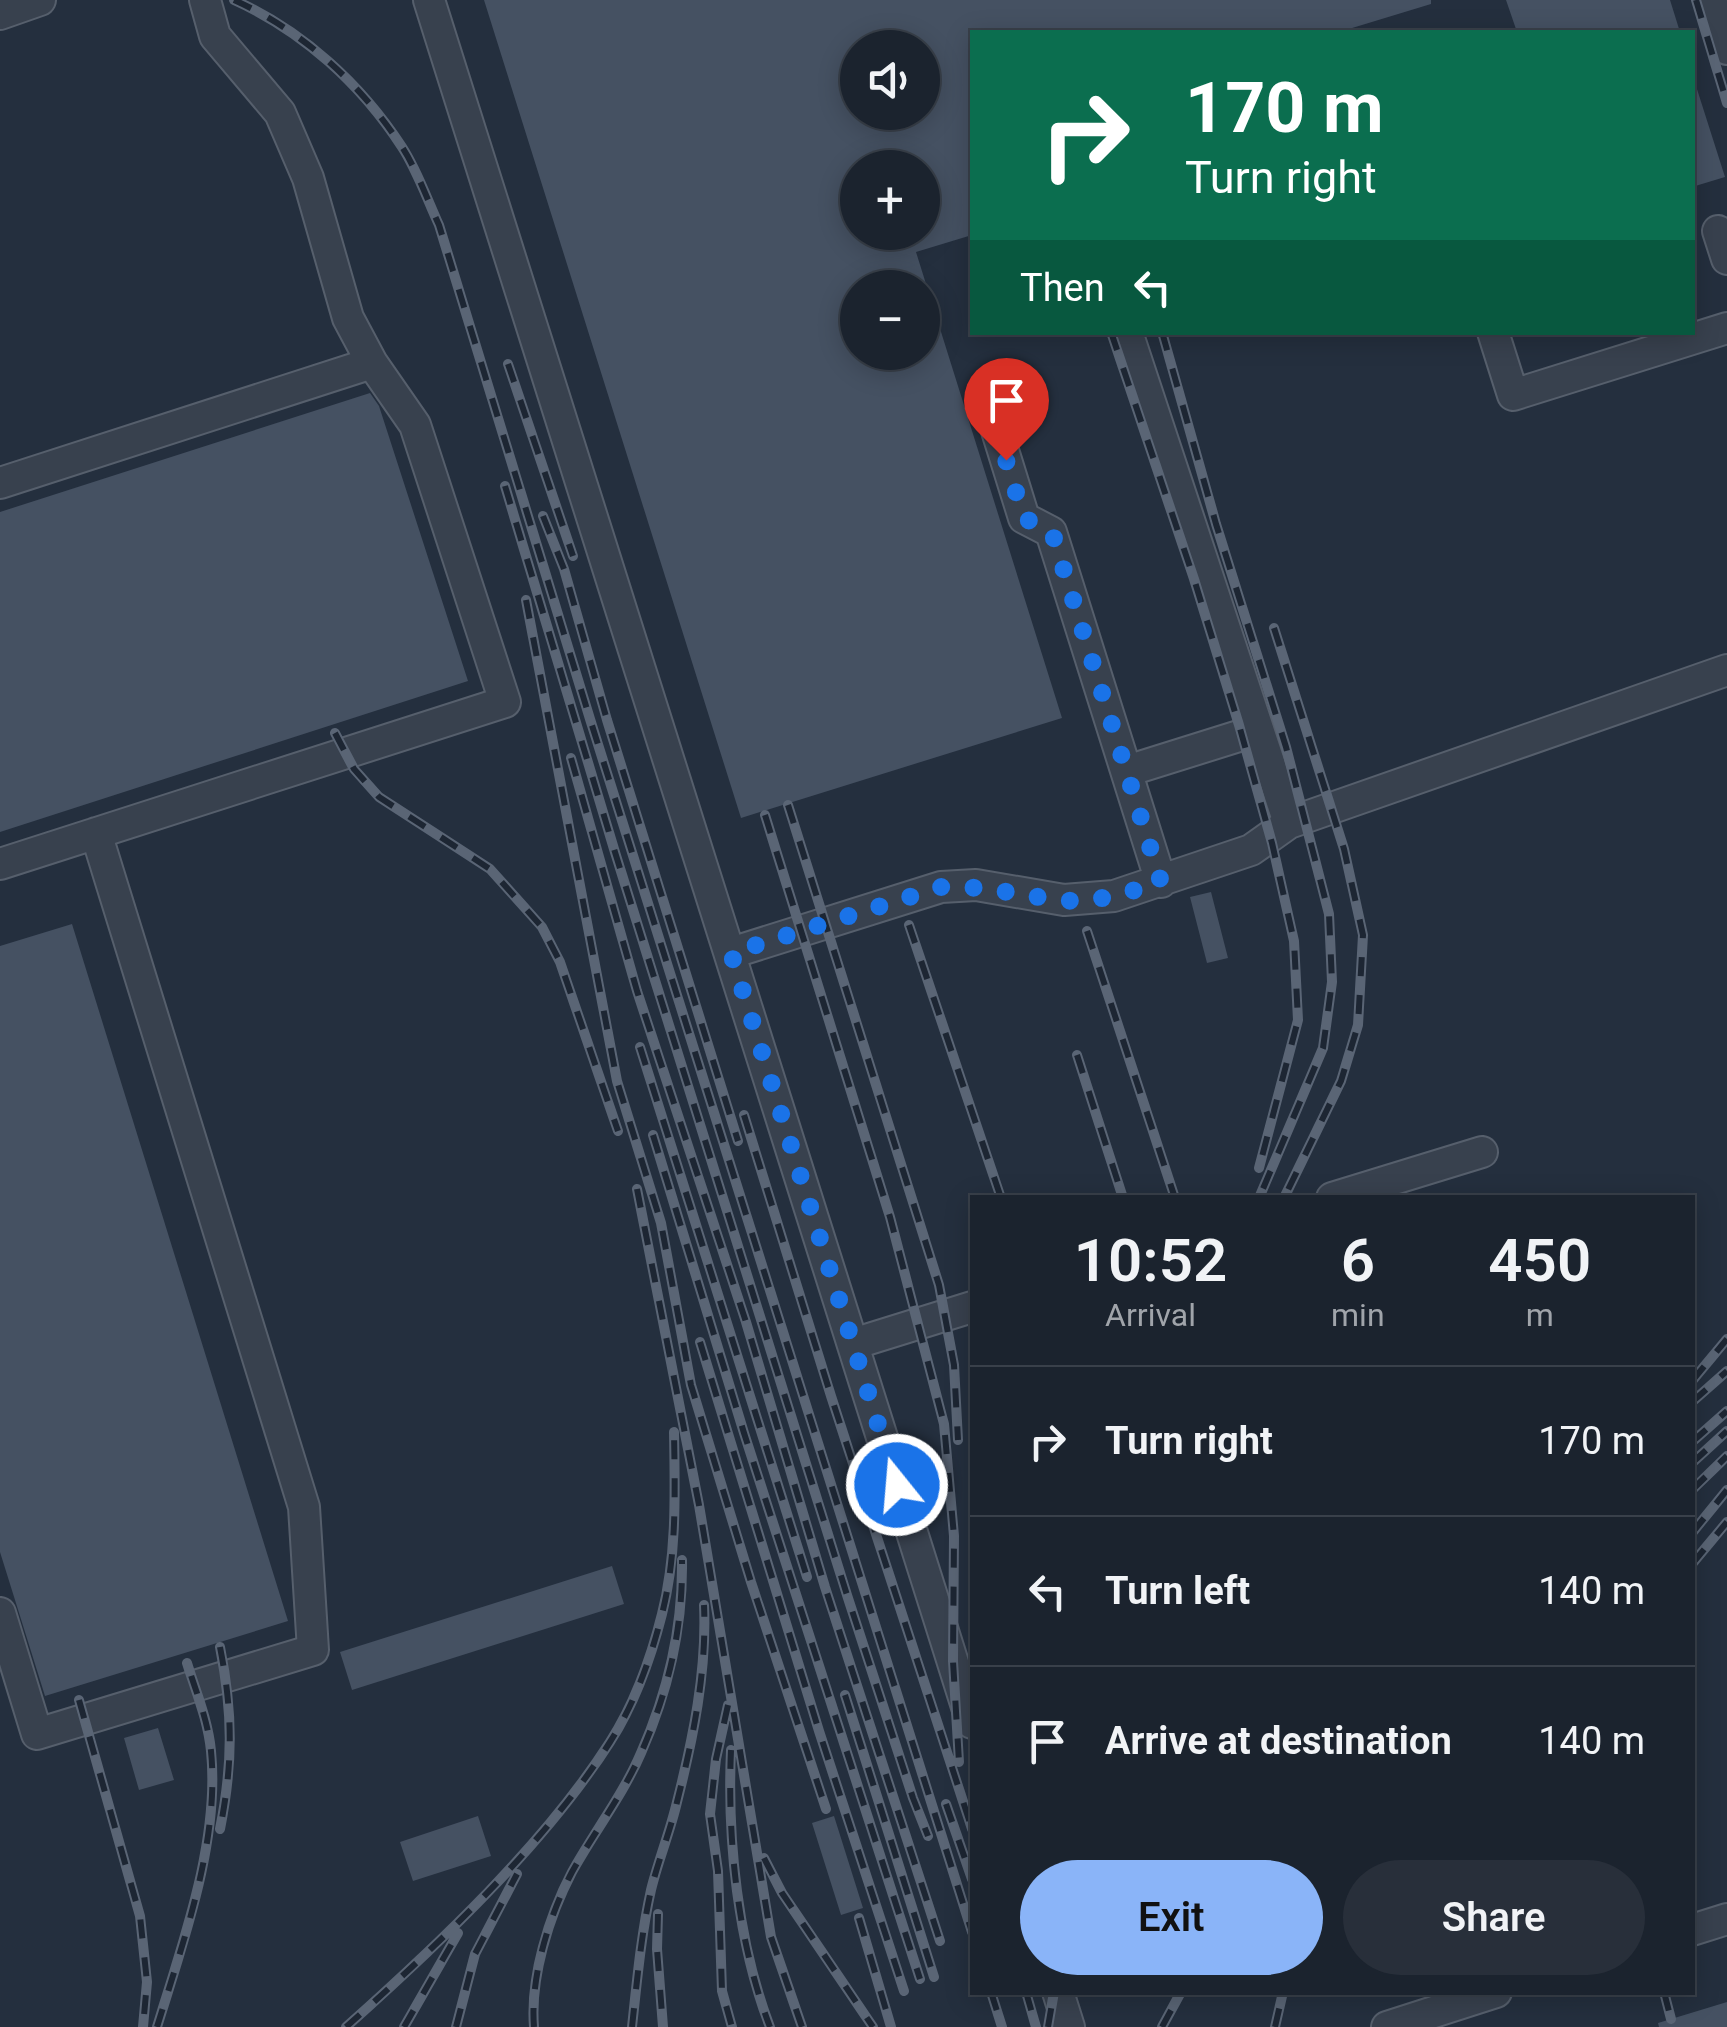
<!DOCTYPE html>
<html lang="en">
<head>
<meta charset="utf-8">
<style>
	body { margin:0; font-family:Roboto,sans-serif; background:#282f3a; color:#f1f3f6; height:100vh; display:flex; flex-direction:column; font-size:38px; white-space:nowrap }
	* { box-sizing:border-box; margin:0 }
	p { font-size:32px; color:#a0a4aa }
	.icon { flex:none; width:55px; height:55px; fill:none; stroke:currentColor; stroke-width:2; stroke-linecap:round; stroke-linejoin:round }
	.map { position:relative; flex:1; overflow:hidden }
	.panel { position:absolute; left:970px; top:1195px; width:725px; height:800px; display:flex; flex-direction:column; background:#1b232e; border-radius:0px; box-shadow:0 5px 25px #0003,0 0 0 2px #39404a }
	.panel>* { flex:none }
	.top-card { position:absolute; left:970px; top:30px; width:725px; height:305px; border-radius:0px; box-shadow:0 5px 25px #0003,0 0 0 2px #39404a; background:#0b6e4f; color:#fff; overflow:hidden }
	.tools { position:absolute; left:840px; top:30px; display:grid; gap:20px }
	.tools a { display:grid; place-items:center; width:100px; height:100px; border-radius:50%; background:#1b232e; box-shadow:0 5px 25px #0003,0 0 0 2px #39404a; font-size:50px }
	.pin { position:absolute; display:grid; place-items:center; width:85px; height:85px; color:#fff; margin:-102px -42px; border-radius:50% 50% 50% 0; rotate:-45deg; box-shadow:0 0 10px #0007 }
	.pin .icon { rotate:45deg }
	.me { position:absolute; width:110px; margin:-55px; rotate:343deg; stroke-linejoin:round; filter:drop-shadow(0 0 8px #0008) }
	.turn { display:flex; align-items:center; gap:35px; height:210px; padding:0 50px; font-size:45px }
	.turn .icon { width:130px; height:130px; stroke-width:2.5 }
	.turn b { display:block; font-size:70px; line-height:85px }
	.then { display:flex; align-items:center; height:95px; padding:0 50px; background:#0003; gap:20px; font-size:38px }
	.eta { display:flex; justify-content:space-evenly; align-items:center; height:170px; text-align:center }
	.eta b { font-size:60px; font-weight:600; line-height:70px }
	.button { display:flex; gap:20px; margin-top:auto; padding:20px 50px }
	.button a { flex:1; height:115px; border-radius:60px; background:#8ab4f8; color:#111; font-size:40px; font-weight:600; line-height:115px; text-align:center }
	.button a+a { background:#282f3a; color:#f1f3f6 }
	ul { padding:0; list-style:none }
	li { display:flex; align-items:center; gap:30px; height:150px; padding:0 50px; border-top:2px solid #39404a }
	li div { flex:1 }
	li b { display:block; font-size:38px }
	li em { font-style:normal }
	.map>svg:first-child { display:block }
	.building { fill:#455162; fill-rule:evenodd }
	.lines { fill:none; stroke-linecap:round; stroke-linejoin:round }
	.minor-casing { stroke:#565f6c; stroke-width:34 }
	.minor { stroke:#38414e; stroke-width:30 }
	.rail-casing { stroke:#5a6575; stroke-width:10 }
	.rail { stroke:#1d2633; stroke-width:6; stroke-dasharray:19; stroke-linecap:butt }
	.route { stroke:#1a73e8; stroke-width:18; stroke-dasharray:0 32.4 }
</style>
</head>
<body>
<div class="map">
<svg width="1727" height="2027" viewBox="0 0 1727 2027">
	<rect width="100%" height="100%" fill="#242f3e"/>
	<path class="building" d="M484 0H1431V4L1339 32H972V235L916 252 1062 718 741 818ZM858 48H922V112H858ZM858 168H922V232H858ZM858 288H922V352H858Z
		M1506 0H1670L1680 32H1517Z
		M1692 86H1696L1725 177 1692 187Z
		M370 393 379 406 468 681 0 832V512Z
		M1211 892 1228 958 1207 963 1190 897Z
		M72 924 288 1621 45 1696 0 1552V946Z
		M612 1566 624 1604 352 1690 340 1652Z
		M158 1728 174 1780 139 1790 124 1738Z
		M478 1816 491 1856 413 1881 400 1842Z
		M834 1816 863 1908 841 1915 812 1823Z
		M1727 2002V2027H1659L1658 2023Z"/>
	<g class="lines">
		<g class="minor-casing">
			<path id="minor" d="M429 0 972 1723
				M1711 0 1727 49
				M0 14 40 0
				M1718 231 1727 259
				M1127 332 1289 823
				M1493 332 1513 395 1727 328
				M997 431 1024 518 1051 532 1161 882
				M0 483 372 363
				M1127 771 1258 730
				M0 864 505 702 415 425 372 363 348 318 308 178 280 113 215 36 205 0
				M731 953 941 887 976 885 1064 900 1114 896 1251 850 1289 823 1727 670
				M1332 1198 1482 1152
				M853 1344 972 1307
				M0 1613 37 1734 313 1650 304 1507 96 833
				M1692 1930 1727 1919
				M1058 1992 1069 2027
				M1387 2027 1496 1992"/>
		</g>
		<use href="#minor" class="minor"/>
		<g class="rail-casing">
			<path id="rail" d="M234 0C303 31 361 84 402 147 417 170 427 199 439 225L590 719 972 1932
				M1696 0 1727 103
				M1111 332 1194 579 1239 725 1272 843 1294 941 1298 1020 1259 1168
				M1162 332 1216 524 1286 747 1329 914 1332 982 1323 1048 1259 1198
				M508 364 573 556
				M505 486 614 849 847 1595 913 1798 928 1836
				M543 516 564 569 607 720 738 1141
				M526 600 617 1081 661 1223 691 1385 751 1582 826 1809
				M1274 628 1344 849 1363 935 1358 1025 1341 1081 1284 1198
				M335 733 354 769 379 797 490 869 542 927 560 962 618 1131
				M571 758 637 991 746 1322 825 1587 940 1941
				M788 805 939 1285 954 1365 958 1440
				M765 815 890 1217 944 1424 954 1536 953 1661 959 1762
				M909 925 1001 1198
				M1087 931 1175 1198
				M640 1047 807 1577
				M1077 1055 1123 1198
				M744 1115 831 1396 972 1829
				M653 1135 744 1433 920 1979
				M637 1189 699 1505 771 1937 802 2027
				M700 1342 819 1731 904 1991
				M1692 1381 1727 1339
				M1692 1402 1727 1371
				M1692 1442 1727 1411
				M1692 1463 1727 1431
				M1692 1490 1727 1456
				M1692 1533 1727 1490
				M1692 1564 1727 1522
				M220 1647C233 1713 233 1764 220 1829
				M845 1695 934 1977
				M79 1700 140 1916 147 1982 143 2027
				M728 1705 716 1759 710 1814 718 1871 722 1991 732 2027
				M731 1750C727 1840 738 1944 770 2027
				M946 1804 972 1879
				M764 1858 782 1893 873 2027
				M658 1914 657 1949 663 2027
				M859 1918 891 2027
				M991 1992 1002 2027
				M1026 1992 1036 2027
				M1664 1992 1671 2019
				M157 2027C183 1942 220 1841 211 1751 208 1720 196 1692 187 1663
				M346 2027C438 1945 544 1845 610 1742 635 1703 651 1658 662 1614 677 1555 675 1493 674 1432
				M404 2027 458 1933
				M456 2027 475 1954 517 1874
				M534 2027C530 1977 549 1916 572 1872 594 1832 623 1795 641 1753 669 1690 683 1628 682 1560
				M632 2027C637 1981 641 1935 651 1890 658 1861 670 1832 677 1802 693 1739 707 1671 704 1605
				M1048 2027 1054 1992
				M1162 2027 1181 1992
				M1275 2027 1283 1992"/>
		</g>
		<use href="#rail" class="rail"/>
	</g>
	<g class="lines">
		<path class="route" d="M897 1485 731 953 941 887C982 885 1019 895 1060 900 1094 904 1129 892 1161 882L1052 532 1024 518 1006 460"/>
	</g>
</svg>
<div class="tools">
<a><svg class="icon" aria-label="sound" viewBox="0 0 24 24"><path d="M4 9h4l5-4v14l-5-4H4zM17 9q2 3 0 6"/></svg></a>
<a>+</a>
<a>−</a>
</div>
<div class="pin" style="left:1006px;top:460px;background:#d93025"><svg class="icon" aria-label="arrive" viewBox="0 0 24 24"><path d="M6 21V4h12l-3 4 3 4H6"/></svg></div>
<svg class="me" style="left:897px;top:1485px" viewBox="-20 -20 40 40"><circle r="17" fill="#1a73e8" stroke="#fff" stroke-width="3"/><path d="M0-11L8 9 0 5-8 9z" fill="#fff"/></svg>
<div class="top-card">
<div class="turn"><svg class="icon" aria-label="right" viewBox="0 0 24 24"><path d="M7 20v-9h11M14 6l5 5-5 5"/></svg><div><b>170 m</b>Turn right</div></div>
<div class="then">Then<svg class="icon" aria-label="left" viewBox="0 0 24 24"><path d="M17 20v-9H6M10 6l-5 5 5 5"/></svg></div>
</div>
<section class="panel">
<div class="eta">
<div><b>10:52</b><p>Arrival</p></div>
<div><b>6</b><p>min</p></div>
<div><b>450</b><p>m</p></div>
</div>
<ul>
<li><svg class="icon" aria-label="right" viewBox="0 0 24 24"><path d="M7 20v-9h11M14 6l5 5-5 5"/></svg><div><b>Turn right</b></div><em>170 m</em></li>
<li><svg class="icon" aria-label="left" viewBox="0 0 24 24"><path d="M17 20v-9H6M10 6l-5 5 5 5"/></svg><div><b>Turn left</b></div><em>140 m</em></li>
<li><svg class="icon" aria-label="arrive" viewBox="0 0 24 24"><path d="M6 21V4h12l-3 4 3 4H6"/></svg><div><b>Arrive at destination</b></div><em>140 m</em></li>
</ul>
<div class="button"><a>Exit</a><a>Share</a></div>
</section>
</div>
</body>
</html>
